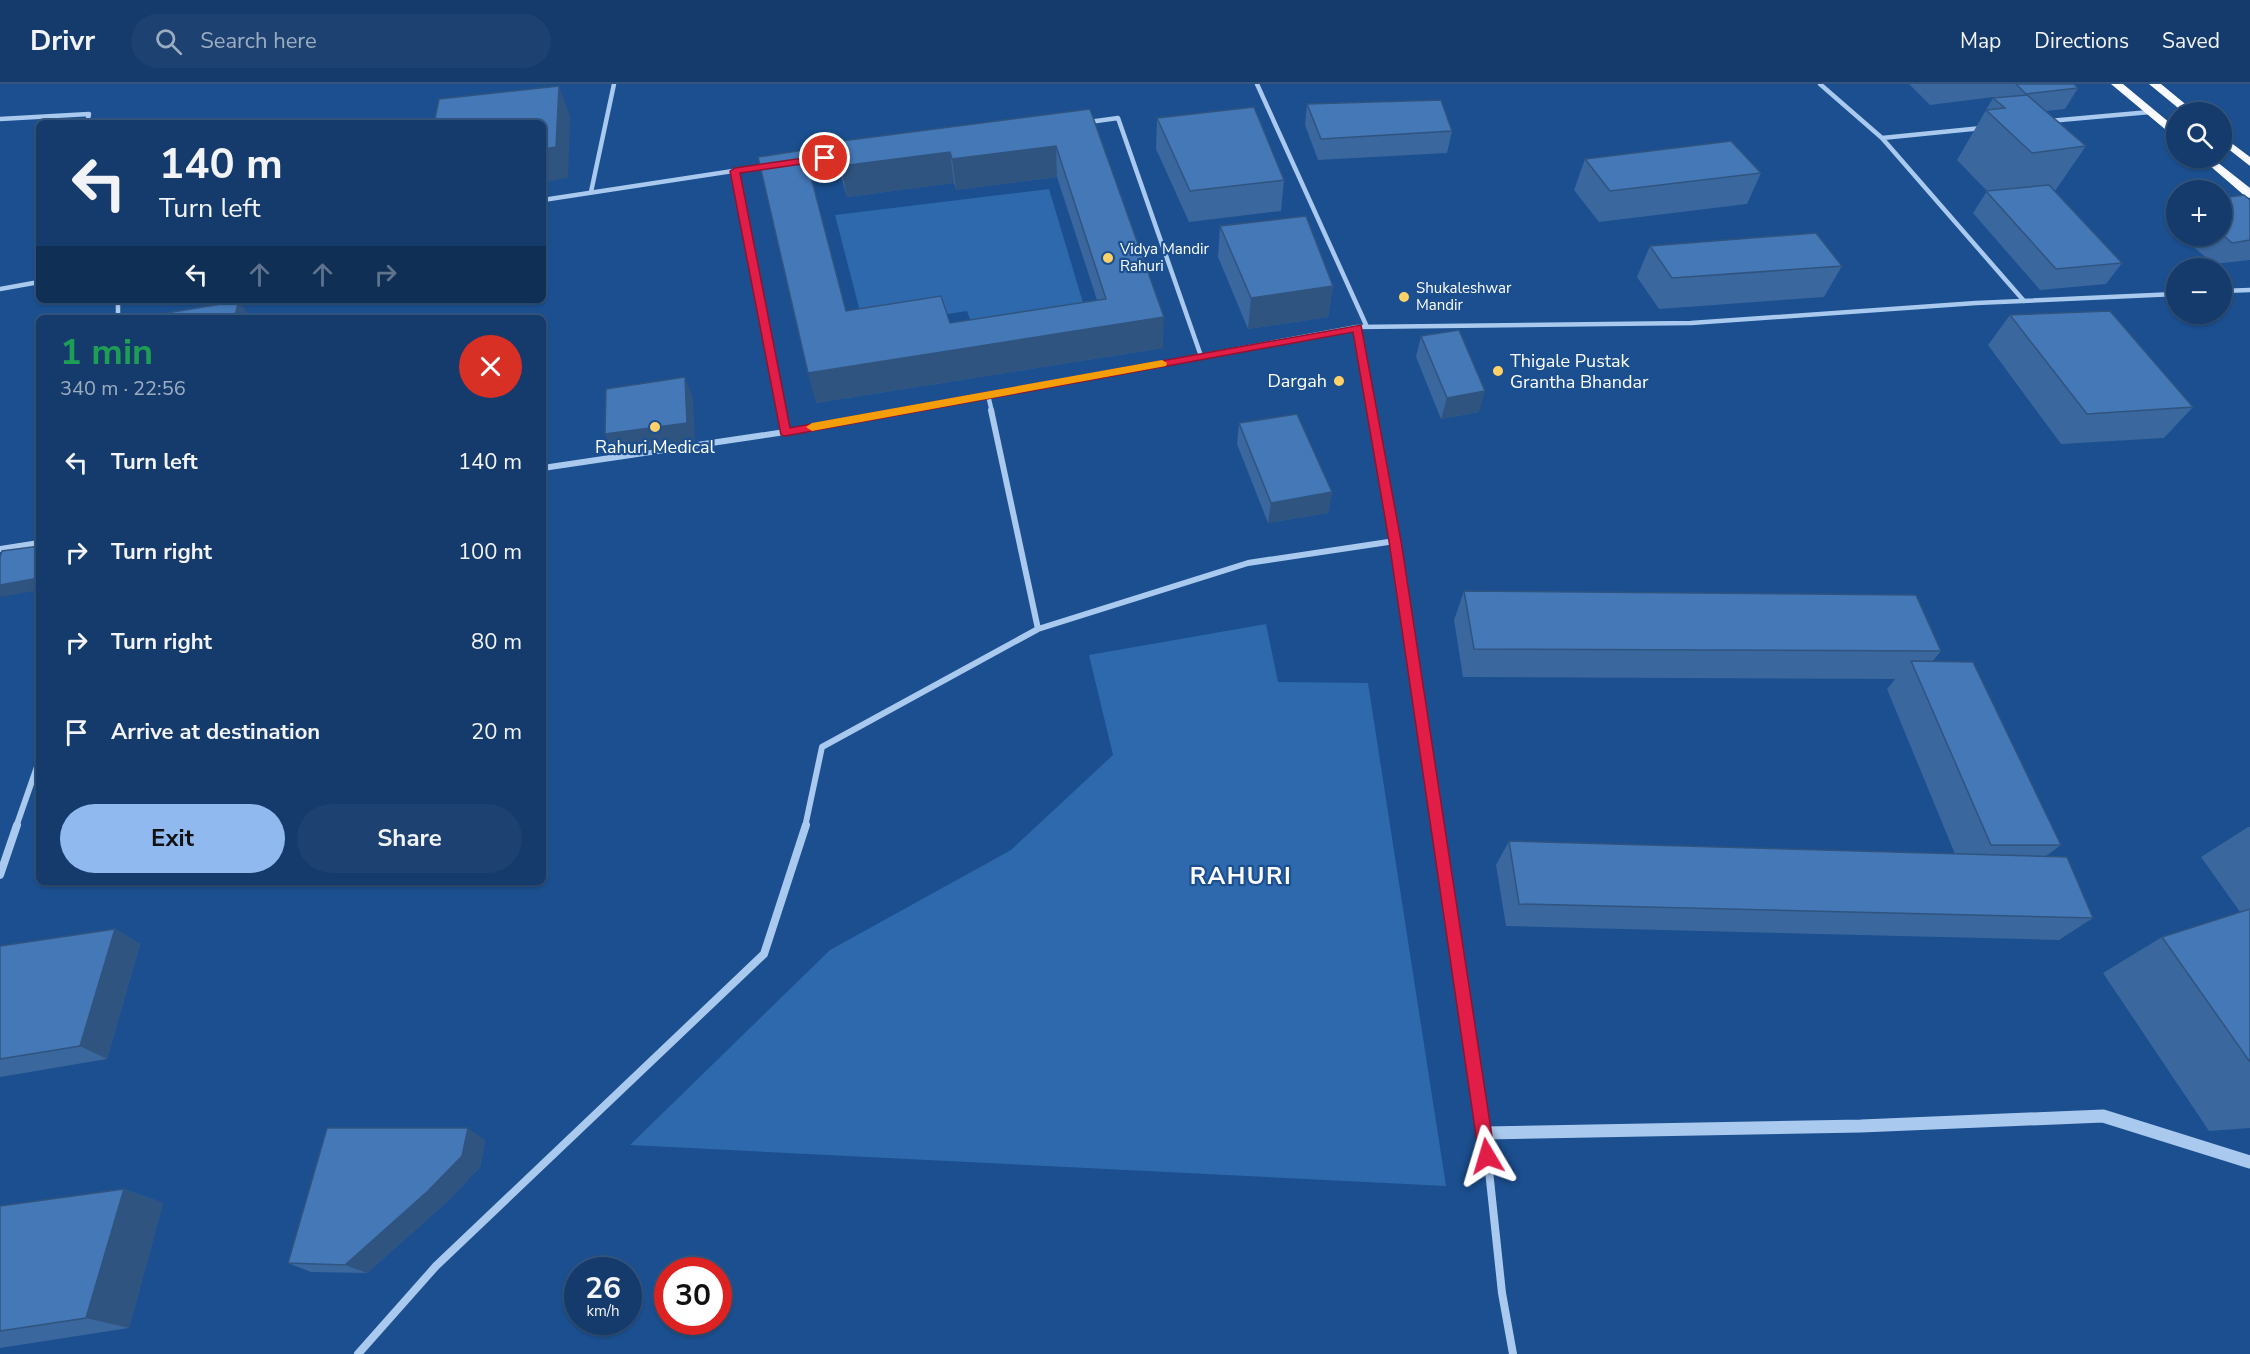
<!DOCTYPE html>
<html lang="en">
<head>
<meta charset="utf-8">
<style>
	body { margin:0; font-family:"Nunito Sans",sans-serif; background:#1d4271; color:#f1f3f6; height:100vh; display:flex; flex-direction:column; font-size:22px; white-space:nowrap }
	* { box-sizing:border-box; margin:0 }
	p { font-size:20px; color:#9dadc1 }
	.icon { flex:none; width:33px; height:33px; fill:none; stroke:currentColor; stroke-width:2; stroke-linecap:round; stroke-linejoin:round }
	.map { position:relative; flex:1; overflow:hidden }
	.drawer { position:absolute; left:36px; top:231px; width:510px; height:570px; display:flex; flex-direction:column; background:#143b6b; border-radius:9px; box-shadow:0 2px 4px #0004,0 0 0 2px #33557e }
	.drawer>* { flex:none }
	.top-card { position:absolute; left:36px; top:36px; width:510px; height:183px; border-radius:9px; box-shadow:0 2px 4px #0004,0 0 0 2px #33557e; background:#143b6b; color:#f1f3f6; overflow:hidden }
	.controls { position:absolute; left:2166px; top:18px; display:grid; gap:12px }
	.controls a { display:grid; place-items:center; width:66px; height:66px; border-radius:50%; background:#143b6b; box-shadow:0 2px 4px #0004,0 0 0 2px #33557e; font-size:30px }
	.speed { position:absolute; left:564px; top:1173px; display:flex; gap:12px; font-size:30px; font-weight:700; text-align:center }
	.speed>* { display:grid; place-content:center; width:78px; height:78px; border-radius:50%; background:#143b6b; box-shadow:0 2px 4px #0004,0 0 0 2px #33557e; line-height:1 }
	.speed small { font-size:15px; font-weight:400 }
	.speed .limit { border:9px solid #d22; background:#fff; color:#111 }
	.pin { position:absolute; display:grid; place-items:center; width:51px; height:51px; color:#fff; margin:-26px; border:3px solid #fff; border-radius:50%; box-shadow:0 2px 6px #0007 }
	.me { position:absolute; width:66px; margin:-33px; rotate:353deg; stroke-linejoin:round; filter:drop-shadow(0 0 4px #0008) }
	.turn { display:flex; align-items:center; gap:21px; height:126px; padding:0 24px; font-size:27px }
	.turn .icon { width:78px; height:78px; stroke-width:2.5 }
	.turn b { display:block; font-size:42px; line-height:51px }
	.lanes { display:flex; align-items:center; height:57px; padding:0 24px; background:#0003; justify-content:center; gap:30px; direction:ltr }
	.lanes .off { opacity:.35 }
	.round { display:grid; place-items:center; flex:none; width:63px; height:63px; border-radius:32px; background:#1d4271 }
	.head { display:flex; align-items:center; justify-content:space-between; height:102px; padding:0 24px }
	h1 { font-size:36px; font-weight:700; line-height:45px; color:#1e9e55 }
	.action { display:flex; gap:12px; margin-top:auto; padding:12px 24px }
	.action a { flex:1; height:69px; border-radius:36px; background:#90b9f0; color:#111; font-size:24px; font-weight:700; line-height:69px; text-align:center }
	.action a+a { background:#1d4271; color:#f1f3f6 }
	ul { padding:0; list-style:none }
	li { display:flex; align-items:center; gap:18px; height:90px; padding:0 24px }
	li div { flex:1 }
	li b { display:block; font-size:22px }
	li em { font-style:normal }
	header { display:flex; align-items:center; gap:36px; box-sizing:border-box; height:84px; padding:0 30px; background:#143b6b; border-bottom:2px solid #33557e }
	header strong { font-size:28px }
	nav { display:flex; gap:33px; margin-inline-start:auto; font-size:21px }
	.search { width:420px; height:54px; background:#1d4271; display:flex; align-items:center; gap:15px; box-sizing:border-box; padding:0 21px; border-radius:33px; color:#9dadc1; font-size:22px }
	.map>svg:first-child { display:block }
	.green { fill:#2e69ad }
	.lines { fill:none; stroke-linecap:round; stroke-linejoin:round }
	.minor-far2 { stroke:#a9c9ee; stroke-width:4.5 }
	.minor-far1 { stroke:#a9c9ee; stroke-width:6 }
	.minor { stroke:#a9c9ee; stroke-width:8 }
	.tertiary { stroke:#a9c9ee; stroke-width:13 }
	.trunk { fill:#f8faff; fill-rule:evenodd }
	.wall { fill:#3a679d }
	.shaded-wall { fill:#305480 }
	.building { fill:#4478b7; stroke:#305480; stroke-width:1.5 }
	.route { fill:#e11d48; stroke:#92132f; stroke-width:1.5 }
	.slow { fill:#f59e0b }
	.poi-dot { fill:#ffd166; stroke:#1b4f8f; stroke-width:2 }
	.labels { text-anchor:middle; stroke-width:4.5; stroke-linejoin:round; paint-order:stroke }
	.far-poi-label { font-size:15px; fill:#fff; stroke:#1b4f8f; text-anchor:start }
	.poi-label { font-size:18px; fill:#fff; stroke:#1b4f8f; text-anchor:start }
	.district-label { font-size:24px; font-weight:bold; letter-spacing:1.5px; fill:#fff; stroke:#1b4f8f }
</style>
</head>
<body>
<header>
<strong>Drivr</strong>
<div class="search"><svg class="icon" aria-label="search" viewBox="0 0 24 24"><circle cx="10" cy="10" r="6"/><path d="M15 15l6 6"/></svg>Search here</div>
<nav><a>Map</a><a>Directions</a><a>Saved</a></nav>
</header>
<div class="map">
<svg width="2250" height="1270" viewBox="0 0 2250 1270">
	<rect width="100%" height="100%" fill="#1b4f8f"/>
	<path class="green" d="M1049 105 1087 232 975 249 967 227 864 243 835 131Z
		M1266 540 1278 598 1368 599 1446 1102 630 1061 830 866 1011 766 1113 671 1089 571Z"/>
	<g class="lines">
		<path class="minor-far2" d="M1257 0 1367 243
			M1820 0 1882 54
			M0 35 89 30 87 39
			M2049 37 2150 28
			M1089 38 1118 34 1201 272
			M1982 44 1882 54 2024 217
			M800 78 844 72
			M735 87 781 328
			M591 108 614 0
			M543 116 766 82
			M0 205 39 198
			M2222 207 2250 206
			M118 216V234
			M1357 243 1691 239 1976 219 2176 210
			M897 328 988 311
			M992 328 988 311 1357 243 1372 328"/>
		<path class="minor-far1" d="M781 326 785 348
			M991 326 1038 545
			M543 384 785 348 905 326
			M1395 457 1438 743
			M0 465 39 459
			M1038 545 1248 479 1395 457 1372 326
			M16 743 39 677
			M805 743 822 663 1038 545"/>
		<path class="minor" d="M1438 741 1485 1049 1502 1209 1513 1270
			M0 791 17 741
			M358 1270 436 1182 764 870 806 741"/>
		<path class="tertiary" d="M1485 1049 1861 1042 2103 1032 2250 1078"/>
		<path class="trunk" d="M2111 0H2123L2176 44V52L2172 51Z
			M2149 0H2161L2195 28H2183Z
			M2222 52 2250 73V82L2222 60Z
			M2201 74H2212L2250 104V114L2246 113Z"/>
	</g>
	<path class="wall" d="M1909 0H2074L2078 4 2065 25 2046 27 2086 62 2055 107 2122 179 2106 200 2040 206 1973 129 1987 107 1957 76 1993 14H1995L1994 13 1930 21Z
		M1307 20 1452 47 1447 69 1318 76 1305 41Z
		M1090 25 1163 264 816 319 846 227 950 239 1097 216 1057 93 956 106 954 99 847 113 840 89 834 58Z
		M1157 34 1284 96 1281 127 1189 138 1156 65Z
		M1585 75 1761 89 1747 120 1599 138 1574 106Z
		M2222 114 2250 116V176L2214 180 2180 152H2222Z
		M2176 130V149L2168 141Z
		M1220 142 1333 202 1328 233 1248 245 1218 173Z
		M1650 162 1842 182 1824 213 1659 225 1637 193Z
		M2010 231 2193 323 2164 354 2061 360 1988 261Z
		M1421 252 1479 328 1441 335 1416 273Z
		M1239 339 1332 408 1328 429 1268 439 1237 360Z
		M1464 507 1941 567 1932 578 2061 761 2046 772 2093 834 2059 856 1506 842 1496 781 1509 757 1955 770 1887 605 1895 595 1463 593 1454 536Z
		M2248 743H2250V1044L2209 1047 2103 889 2162 853 2240 828 2201 773Z
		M115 845 140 860 107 975 0 993V862Z
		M485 1056 480 1083 448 1117 367 1189 311 1188 288 1179Z
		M124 1105 163 1119 129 1244 0 1264V1122Z"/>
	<path class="shaded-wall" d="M559 2 570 33 568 94 543 98V65Z
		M1056 62 1057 93 956 106 952 75Z
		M950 68 954 99 847 113 841 82Z
		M1333 202 1328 233 1248 245 1251 214Z
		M239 217 251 234H234Z
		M1164 233 1163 264 816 319 808 289Z
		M685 293 693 315 695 360 614 371 605 350Z
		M1485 307 1479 328 1441 335 1447 314Z
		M1332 408 1328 429 1268 439 1271 419Z
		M39 494V506L1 513 0 511V501Z
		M115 845 140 860 107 975 80 962Z
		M468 1044 485 1056 480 1083 448 1117 367 1189 345 1181Z
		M124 1105 163 1119 129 1244 86 1234Z"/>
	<path class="building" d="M2016 0H2074L2078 4 2026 10Z
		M559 2 556 63 543 65V39H434L439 15Z
		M2027 11 2086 62 2032 69 1986 26 2005 24 1993 14Z
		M1441 16 1452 47 1321 55 1307 20Z
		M1254 23 1284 96 1190 107 1157 34Z
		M1090 25 1164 233 808 289 758 73 804 66 846 227 941 212 950 239 1106 215 1056 62 952 75 950 68 841 82 834 58Z
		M1731 57 1761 89 1610 107 1585 75Z
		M2049 101 2122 179 2056 185 1986 107Z
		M2244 111 2250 116V156L2232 159 2222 150V114Z
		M1306 132 1333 202 1251 214 1220 142Z
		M1816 149 1842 182 1672 194 1650 162Z
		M239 217 234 234H143V233Z
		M2110 227 2193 323 2087 330 2010 231Z
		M1459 246 1485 307 1447 314 1421 252Z
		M685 293 687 339 605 350 606 305Z
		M1297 330 1332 408 1271 419 1239 339Z
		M39 462V494L0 501V473L2 467Z
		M1464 507 1916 511 1941 567 1474 565Z
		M1911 577 1973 578 2061 761H1991Z
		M1509 757 2067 773 2093 834 1519 820Z
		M2250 825V978L2162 853Z
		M115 845 80 962 0 975V862Z
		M327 1044H468L462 1072 428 1107 345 1181 288 1179Z
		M124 1105 86 1234 0 1247V1122Z"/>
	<path class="route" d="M825 71 829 72V76L740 89 790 344 1361 241 1401 457 1495 1072 1493 1078 1487 1080 1481 1078 1479 1072 1389 457 1353 248 785 352 781 351 730 87 735 84Z"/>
	<path class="slow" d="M1162 276 1167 279 1166 282 812 347 806 343 812 339Z"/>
	<g class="poi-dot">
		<circle cx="1108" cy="174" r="6"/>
		<circle cx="1404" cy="213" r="6"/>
		<circle cx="1498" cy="287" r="6"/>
		<circle cx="1339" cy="297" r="6"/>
		<circle cx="655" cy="343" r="6"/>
	</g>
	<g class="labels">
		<g class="far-poi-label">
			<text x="1120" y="170">Vidya Mandir<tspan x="1120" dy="17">Rahuri</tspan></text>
			<text x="1416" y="209">Shukaleshwar<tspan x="1416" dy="17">Mandir</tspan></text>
		</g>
		<g class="poi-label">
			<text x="1510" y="283">Thigale Pustak<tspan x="1510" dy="21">Grantha Bhandar</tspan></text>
			<text x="1327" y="303" text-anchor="end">Dargah</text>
			<text x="655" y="369" text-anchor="middle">Rahuri Medical</text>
		</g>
		<g class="district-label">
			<text x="1241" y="800">RAHURI</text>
		</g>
	</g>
</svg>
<div class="controls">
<a><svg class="icon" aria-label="search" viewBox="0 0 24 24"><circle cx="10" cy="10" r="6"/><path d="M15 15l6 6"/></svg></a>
<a>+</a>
<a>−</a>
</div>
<div class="speed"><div>26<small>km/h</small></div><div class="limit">30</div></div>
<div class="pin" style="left:825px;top:74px;background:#d93025"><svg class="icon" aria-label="arrive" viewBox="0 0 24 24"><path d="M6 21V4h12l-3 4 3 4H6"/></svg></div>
<svg class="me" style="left:1487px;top:1072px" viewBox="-20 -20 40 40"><path d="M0-17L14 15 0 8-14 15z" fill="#e11d48" stroke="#fff" stroke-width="4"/></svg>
<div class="top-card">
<div class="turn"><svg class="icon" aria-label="left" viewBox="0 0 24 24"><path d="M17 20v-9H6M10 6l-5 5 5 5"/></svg><div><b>140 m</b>Turn left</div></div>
<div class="lanes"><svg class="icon" aria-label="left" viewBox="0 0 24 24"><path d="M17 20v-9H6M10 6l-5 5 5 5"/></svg><svg class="icon off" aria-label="ahead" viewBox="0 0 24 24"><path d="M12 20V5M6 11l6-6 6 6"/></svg><svg class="icon off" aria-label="ahead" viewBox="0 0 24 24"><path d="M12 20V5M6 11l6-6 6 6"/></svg><svg class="icon off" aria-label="right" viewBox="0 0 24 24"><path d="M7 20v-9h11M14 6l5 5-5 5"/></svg></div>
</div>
<section class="drawer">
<div class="head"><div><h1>1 min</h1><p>340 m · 22:56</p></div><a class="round" style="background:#d93025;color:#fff"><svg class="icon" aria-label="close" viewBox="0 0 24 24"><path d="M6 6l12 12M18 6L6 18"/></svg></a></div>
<ul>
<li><svg class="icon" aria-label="left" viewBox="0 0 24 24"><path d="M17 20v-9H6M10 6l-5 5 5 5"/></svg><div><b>Turn left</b></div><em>140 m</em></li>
<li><svg class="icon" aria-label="right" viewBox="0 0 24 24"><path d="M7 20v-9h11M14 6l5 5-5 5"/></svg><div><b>Turn right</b></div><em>100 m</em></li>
<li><svg class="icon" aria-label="right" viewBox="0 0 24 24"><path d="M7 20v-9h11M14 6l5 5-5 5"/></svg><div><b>Turn right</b></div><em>80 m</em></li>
<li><svg class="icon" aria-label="arrive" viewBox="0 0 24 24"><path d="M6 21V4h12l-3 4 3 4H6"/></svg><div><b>Arrive at destination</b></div><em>20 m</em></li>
</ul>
<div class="action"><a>Exit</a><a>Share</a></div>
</section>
</div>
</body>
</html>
